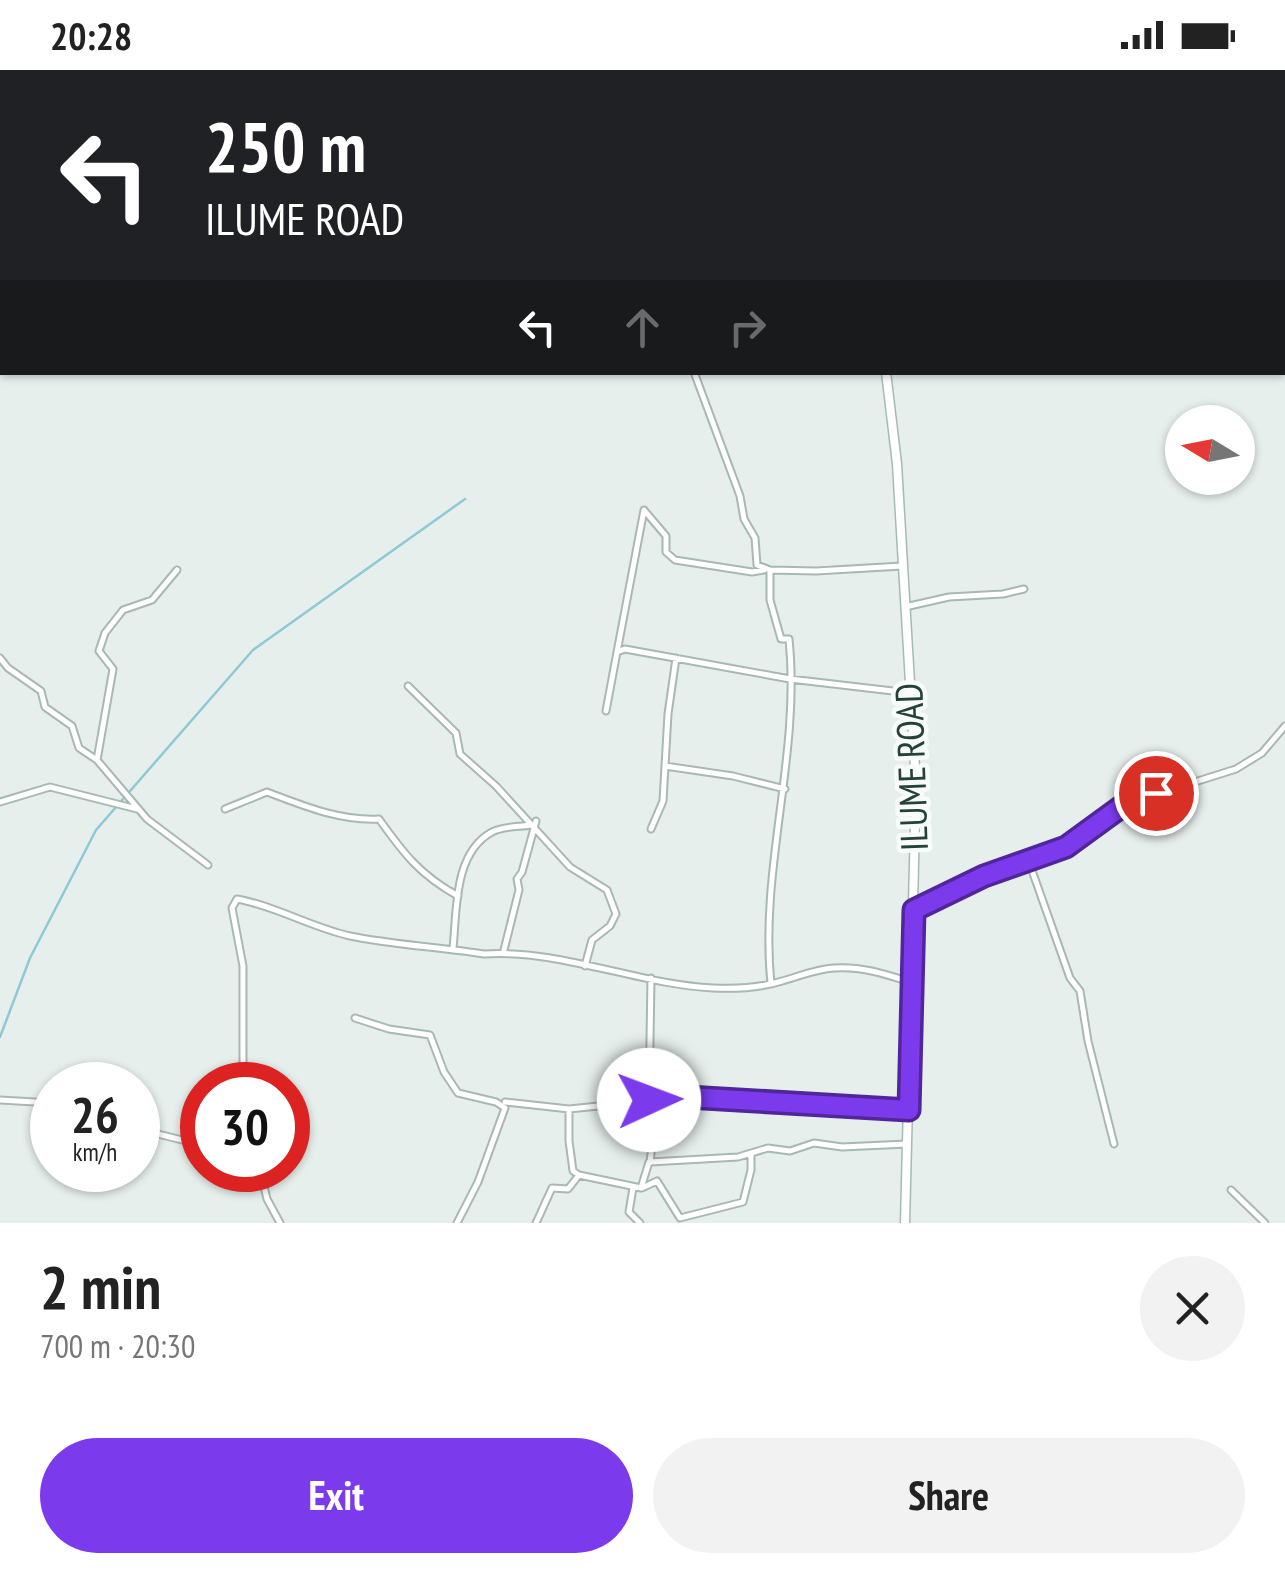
<!DOCTYPE html>
<html lang="en">
<head>
<meta charset="utf-8">
<style>
	body { margin:0; font-family:"PT Sans Narrow",sans-serif; background:#f2f2f2; color:#222; height:100vh; display:flex; flex-direction:column; font-size:38px; white-space:nowrap }
	* { box-sizing:border-box; margin:0 }
	p { font-size:32px; color:#767676 }
	.icon { flex:none; width:55px; height:55px; fill:none; stroke:currentColor; stroke-width:2; stroke-linecap:round; stroke-linejoin:round }
	.map { position:relative; height:1153px; overflow:hidden }
	.sheet { display:flex; flex-direction:column; background:#fff; flex:1 }
	.sheet>* { flex:none }
	.hud { position:absolute; left:0px; top:0px; width:1285px; height:305px; box-shadow:0 2px 8px #0004; background:#202124; color:#fff; overflow:hidden }
	.needle { width:65px; rotate:280deg }
	.fabs { position:absolute; left:1165px; top:335px; display:grid; gap:20px }
	.fabs a { display:grid; place-items:center; width:90px; height:90px; border-radius:50%; background:#fff; box-shadow:0 2px 8px #0004; font-size:50px }
	.speed { position:absolute; left:30px; top:992px; display:flex; gap:20px; font-size:50px; font-weight:700; text-align:center }
	.speed>* { display:grid; place-content:center; width:130px; height:130px; border-radius:50%; background:#fff; box-shadow:0 2px 8px #0004; line-height:1 }
	.speed small { font-size:25px; font-weight:400 }
	.speed .limit { border:15px solid #d22; background:#fff; color:#111 }
	.pin { position:absolute; display:grid; place-items:center; width:85px; height:85px; color:#fff; margin:-42px; border:5px solid #fff; border-radius:50%; box-shadow:0 2px 10px #0007 }
	.me { position:absolute; width:110px; margin:-55px; rotate:88deg; stroke-linejoin:round; filter:drop-shadow(0 0 8px #0008) }
	.turn { display:flex; align-items:center; gap:35px; height:210px; padding:0 40px; font-size:45px }
	.turn .icon { width:130px; height:130px; stroke-width:2.5 }
	.turn b { display:block; font-size:70px; line-height:85px }
	.lanes { display:flex; align-items:center; height:95px; padding:0 40px; background:#0003; justify-content:center; gap:50px; direction:ltr }
	.lanes .off { opacity:.35 }
	.round { display:grid; place-items:center; flex:none; width:105px; height:105px; border-radius:52px; background:#f2f2f2 }
	.head { display:flex; align-items:center; justify-content:space-between; height:170px; padding:0 40px }
	h1 { font-size:60px; font-weight:700; line-height:75px }
	.cta { display:flex; gap:20px; margin-top:auto; padding:20px 40px }
	.cta a { flex:1; height:115px; border-radius:60px; background:#7c3aed; color:#fff; font-size:40px; font-weight:700; line-height:115px; text-align:center }
	.cta a+a { background:#f2f2f2; color:#222 }
	.status { display:flex; justify-content:space-between; align-items:center; height:70px; padding:0 50px; background:#fff; direction:ltr }
	.status svg { height:28px; fill:currentColor }
	.map>svg:first-child { display:block }
	.lines { fill:none; stroke-linecap:round; stroke-linejoin:round }
	.stream { stroke:#8ec9d4; stroke-width:2.5 }
	.street-casing { stroke:#a8b8b2; stroke-width:9 }
	.secondary-casing { stroke:#a4bbb3; stroke-width:11 }
	.street { stroke:#fff; stroke-width:5 }
	.secondary { stroke:#fff; stroke-width:8 }
	.route-casing { stroke:#51269a; stroke-width:25 }
	.route { stroke:#7c3aed; stroke-width:18 }
	.labels { text-anchor:middle; stroke-width:9; stroke-linejoin:round; paint-order:stroke }
	.street-label { font-size:38px; fill:#24423a; stroke:#f7fbf9 }
</style>
</head>
<body>
<div class="status"><b>20:28</b><svg viewBox="0 0 49 12"><path d="M0 12V9h3v3zM5 12V6h3v6zM10 12V3h3v9zM15 12V0h3v12zM26 1h20v11H26zM47 4h2v5h-2z"/></svg></div>
<div class="map">
<svg width="1285" height="1153" viewBox="0 0 1285 1153">
	<rect width="100%" height="100%" fill="#e6efeb"/>
	<g class="lines">
		<path class="stream" d="M0 967 30 888 96 760 253 580 465 429"/>
		<g class="street-casing">
			<path id="street" d="M694 302 740 426 744 449 755 468 757 495 770 500V530L781 569H789C801 685 759 798 771 914
				M177 500 152 530 123 540 105 563 99 581 113 599 97 690 147 749 208 795
				M770 500 816 501 902 496
				M905 537 949 527 1003 524 1024 519
				M617 582 644 440 666 466V482L675 490 752 502 764 500
				M0 588 8 598 41 621 45 637 72 656 79 678 97 690
				M408 616 456 663 460 684 496 716 570 797 607 820 616 844 610 856 592 870 585 896
				M606 641 617 582 625 579 790 609 910 623
				M665 696 733 706 785 719
				M0 732 50 717 137 739
				M225 739 267 722C304 736 340 751 379 749 404 784 420 805 458 826
				M651 759 663 731 668 644 676 588
				M1029 792 1070 908 1080 921 1088 971 1114 1074
				M914 841 984 806 1066 777 1125 734 1236 699 1262 683 1285 656
				M453 878C457 842 453 783 492 762 503 756 519 757 531 755
				M504 880 519 820 517 809 522 802 536 751
				M651 908 649 1033 654 1058 650 1092 738 1087 768 1078 790 1081 814 1073 842 1077 907 1074
				M355 948 389 959 430 965 444 1002 458 1023 496 1032 505 1038 478 1112 457 1153
				M243 1015V896L232 838 237 829C276 836 310 857 350 866 394 875 439 877 484 884 561 879 636 914 713 918 735 919 760 918 782 911 800 906 816 899 834 898 861 896 885 904 910 912
				M0 1030 52 1033
				M505 1032 569 1039 687 1027 909 1040
				M569 1039V1071L573 1101 579 1105
				M138 1059 202 1075
				M260 1100 267 1129 280 1153
				M633 1118 629 1142 640 1153
				M642 1118 657 1111 680 1148 743 1132 751 1100V1084
				M1231 1120 1265 1153
				M536 1153 552 1118 568 1119 579 1105 641 1118 649 1092"/>
		</g>
		<g class="secondary-casing">
			<path id="secondary" d="M803 2V0
				M886 302 897 394 916 714 905 1153"/>
		</g>
		<use href="#street" class="street"/>
		<use href="#secondary" class="secondary"/>
	</g>
	<g class="lines">
		<g class="route-casing">
			<path id="route" d="M649 1030 687 1027 909 1040 914 840 984 806 1066 777 1125 734 1156 723"/>
		</g>
		<use href="#route" class="route"/>
	</g>
	<g class="labels">
		<g class="street-label">
			<text transform="translate(912 697) rotate(-92)" y="13">ILUME ROAD</text>
		</g>
	</g>
</svg>
<div class="fabs">
<a><svg class="needle" viewBox="-14 -14 28 28"><path d="M0-13l5 13h-10z" fill="#e53935"/><path d="M0 13l5-13h-10z" fill="#767676"/></svg></a>
</div>
<div class="speed"><div>26<small>km/h</small></div><div class="limit">30</div></div>
<div class="pin" style="left:1156px;top:723px;background:#d93025"><svg class="icon" aria-label="arrive" viewBox="0 0 24 24"><path d="M6 21V4h12l-3 4 3 4H6"/></svg></div>
<svg class="me" style="left:649px;top:1030px" viewBox="-20 -20 40 40"><circle r="19" fill="#fff"/><path d="M0-13L10 11 0 6-10 11z" fill="#7c3aed"/></svg>
<div class="hud">
<div class="turn"><svg class="icon" aria-label="left" viewBox="0 0 24 24"><path d="M17 20v-9H6M10 6l-5 5 5 5"/></svg><div><b>250 m</b>ILUME ROAD</div></div>
<div class="lanes"><svg class="icon" aria-label="left" viewBox="0 0 24 24"><path d="M17 20v-9H6M10 6l-5 5 5 5"/></svg><svg class="icon off" aria-label="ahead" viewBox="0 0 24 24"><path d="M12 20V5M6 11l6-6 6 6"/></svg><svg class="icon off" aria-label="right" viewBox="0 0 24 24"><path d="M7 20v-9h11M14 6l5 5-5 5"/></svg></div>
</div>
</div>
<section class="sheet">
<div class="head"><div><h1>2 min</h1><p>700 m · 20:30</p></div><a class="round"><svg class="icon" aria-label="close" viewBox="0 0 24 24"><path d="M6 6l12 12M18 6L6 18"/></svg></a></div>
<div class="cta"><a>Exit</a><a>Share</a></div>
</section>
</body>
</html>
